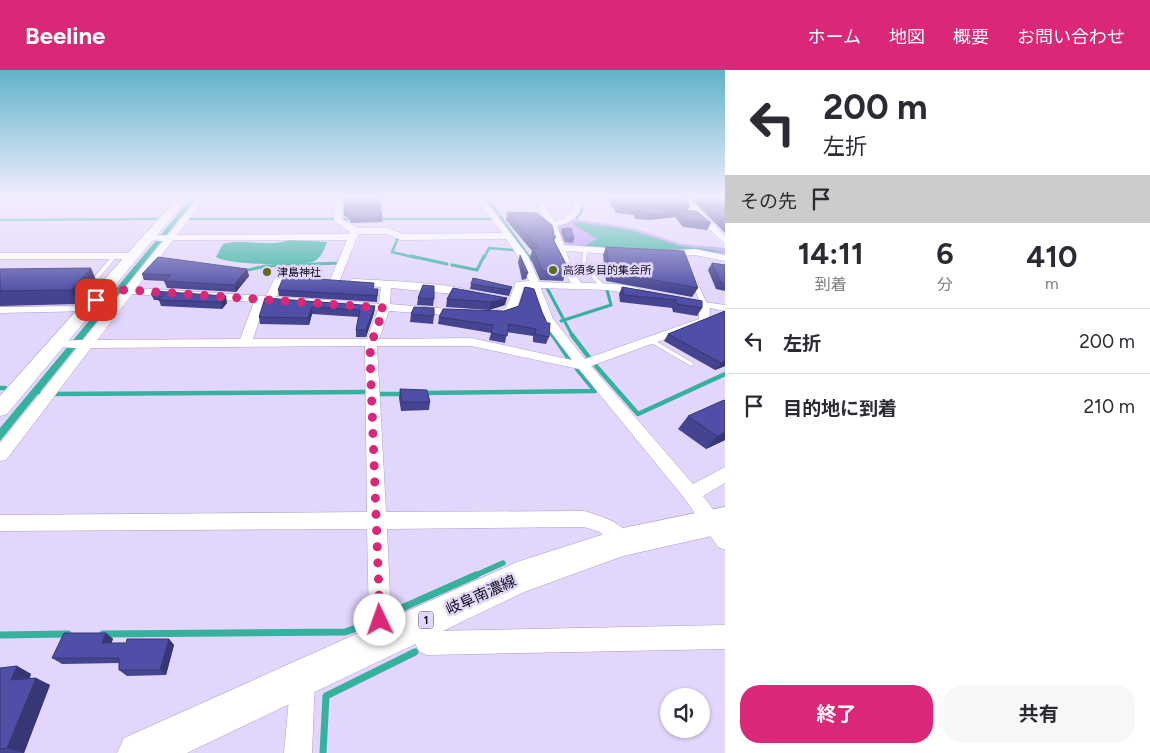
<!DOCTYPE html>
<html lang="ja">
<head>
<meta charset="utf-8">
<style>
	body { margin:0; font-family:Figtree,"Noto Sans JP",sans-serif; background:#f7f7f7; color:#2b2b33; height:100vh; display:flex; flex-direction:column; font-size:19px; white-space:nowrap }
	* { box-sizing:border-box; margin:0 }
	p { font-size:16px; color:#7c7c81 }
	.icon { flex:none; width:28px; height:28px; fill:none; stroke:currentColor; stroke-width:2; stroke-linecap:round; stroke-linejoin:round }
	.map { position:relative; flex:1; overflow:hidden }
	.sheet { display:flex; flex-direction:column; background:#fff; width:425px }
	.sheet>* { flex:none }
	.guide { background:#fff; color:#2b2b33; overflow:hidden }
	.buttons { position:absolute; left:660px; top:618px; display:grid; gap:10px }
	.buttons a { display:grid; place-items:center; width:50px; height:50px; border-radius:50%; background:#fff; box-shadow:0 1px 4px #0004; font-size:25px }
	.pin { position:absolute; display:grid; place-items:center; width:42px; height:42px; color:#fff; margin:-21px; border-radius:10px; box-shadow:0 2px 8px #0006 }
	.me { position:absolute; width:55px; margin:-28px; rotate:357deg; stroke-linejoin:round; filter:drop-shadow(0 0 4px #0008) }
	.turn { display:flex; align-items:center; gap:18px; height:105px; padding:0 15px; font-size:22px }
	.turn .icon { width:65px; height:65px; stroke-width:2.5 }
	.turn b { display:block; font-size:35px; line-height:42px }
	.then { display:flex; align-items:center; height:48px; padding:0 15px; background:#0003; gap:10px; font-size:19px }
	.eta { display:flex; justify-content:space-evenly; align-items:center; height:85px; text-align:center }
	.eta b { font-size:30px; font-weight:700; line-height:35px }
	.button { display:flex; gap:10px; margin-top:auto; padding:10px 15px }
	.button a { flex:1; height:58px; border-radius:20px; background:#db2777; color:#fff; font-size:20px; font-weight:700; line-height:58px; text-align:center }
	.button a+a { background:#f7f7f7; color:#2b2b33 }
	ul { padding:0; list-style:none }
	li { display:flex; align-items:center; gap:15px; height:65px; padding:0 15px; border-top:1px solid #e1e1e2 }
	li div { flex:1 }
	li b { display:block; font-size:19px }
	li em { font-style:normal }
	header { display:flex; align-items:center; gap:30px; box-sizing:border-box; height:70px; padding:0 25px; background:#db2777; color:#fff }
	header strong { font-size:24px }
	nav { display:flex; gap:28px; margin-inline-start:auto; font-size:18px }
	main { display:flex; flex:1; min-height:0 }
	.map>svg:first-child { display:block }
	.green { fill:#be9df7 }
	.water { fill:#35b19e }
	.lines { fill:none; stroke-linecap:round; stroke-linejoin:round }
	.stream-far4 { stroke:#35b19e; stroke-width:2.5 }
	.stream-far3 { stroke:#35b19e; stroke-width:3 }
	.stream-far2 { stroke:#35b19e; stroke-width:4.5 }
	.stream-far1 { stroke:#35b19e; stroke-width:5.5 }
	.stream { stroke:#35b19e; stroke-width:7 }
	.lane-casing { stroke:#ab9fc3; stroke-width:1 }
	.street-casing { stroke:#ab9fc3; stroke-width:1 }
	.secondary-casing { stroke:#ab9fc3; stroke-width:1 }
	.primary-casing { stroke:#ab9fc3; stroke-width:1 }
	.lane { fill:#fff; fill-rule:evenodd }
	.street { fill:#fff; fill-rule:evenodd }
	.secondary { fill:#fff; fill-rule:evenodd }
	.primary { fill:#fff; fill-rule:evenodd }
	.wall { fill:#454490 }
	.shaded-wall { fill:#383775 }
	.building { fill:#504fa7; stroke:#383775 }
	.route { stroke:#db2777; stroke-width:9; stroke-dasharray:0 16.2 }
	.poi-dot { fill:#5c6d19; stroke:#e3d6fc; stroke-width:2 }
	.labels { text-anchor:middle; stroke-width:5; stroke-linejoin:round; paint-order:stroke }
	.far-poi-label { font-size:11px; fill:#0f0a17; stroke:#e3d6fc; text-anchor:start }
	.shield { fill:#e3d6fc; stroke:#4f475c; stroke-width:1 }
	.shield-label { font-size:11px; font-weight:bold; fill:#0f0a17 }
	.near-street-label { font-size:15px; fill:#0f0a17; stroke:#e3d6fc }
</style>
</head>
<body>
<header>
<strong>Beeline</strong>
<nav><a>ホーム</a><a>地図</a><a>概要</a><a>お問い合わせ</a></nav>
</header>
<main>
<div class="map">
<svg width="725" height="683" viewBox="0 0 725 683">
	<rect width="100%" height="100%" fill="#e3d6fc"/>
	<path class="green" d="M574 149 633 158 681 174 725 178V187L716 184 649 183 563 176 556 156Z"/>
	<path class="water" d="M193 126H198L40 322 42 323 37 325 0 371V358Z
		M577 152 630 160 680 176 714 180 725 183 694 179 646 181 584 176 597 169 574 155V153Z
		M290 170 327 172C324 180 321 189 312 192 297 196 229 195 216 187L223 174C246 168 268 178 290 170Z"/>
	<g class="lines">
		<path class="stream-far4" d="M486 127 498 143
			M500 146 530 188
			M577 148 582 141 580 126
			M188 149H335
			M340 149H354
			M377 149H491
			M0 150 157 149
			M395 166 398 168 392 182 417 188
			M484 188 489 178 514 180"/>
		<path class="stream-far3" d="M411 186 447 194
			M529 186 532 190
			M452 195 477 200 484 186
			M243 201 266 196 339 193 340 189
			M91 210H105
			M547 218 573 267
			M561 251 611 235 607 220
			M546 256 553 267"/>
		<path class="stream-far2" d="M553 265 571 292
			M572 265 591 290
			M596 296 638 344 725 304
			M0 318H5
			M423 323 595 321 577 299
			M52 324 366 322
			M380 324H405"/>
		<path class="stream-far1" d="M474 506 503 493"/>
		<path class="stream" d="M393 542 476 505
			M103 564 345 562 365 555
			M0 565 68 564
			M323 683 326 626 415 582"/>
		<g class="lane-casing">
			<path id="lane" d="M583 179 587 180 586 196 605 216V218H601L582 196Z
				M113 185 117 186 99 208H95V206Z
				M691 208 696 209 707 234 706 235 704 236 701 234 690 209Z
				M652 269 693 293 694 294 691 296 689 295 650 272 649 271Z"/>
		</g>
		<g class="street-casing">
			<path id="street" d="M199 126H206L177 165 349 164 350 162 334 150 336 126H344L342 149 357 158H388L402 164 502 163 475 126H482L528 186 539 212 571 213C555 186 551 155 534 129L498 126H540L555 151C569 149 576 140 573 126H581C584 144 573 152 557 156L564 175 624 179 629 182 624 185 566 181 571 196 581 213C596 213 635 213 645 222L640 225 607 220 541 218 553 249 585 289 699 249V236L691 234V230L725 235V241L710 238 709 253 591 296 693 414 725 397V413L703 426 725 455V480L718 477 685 429 579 299 471 276H377L386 442 584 441C603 447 624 452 633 472L630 478 623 481 616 478 600 462 584 457 387 459 391 550 397 568 393 576 385 580 377 576 369 550 367 459 0 461V445L367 442 365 276 91 278 6 390 0 391V373L77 278 53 277 51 274 53 271 83 270 163 171 146 170V166L168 165ZM358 164H387L401 170 506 169 518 186 529 211 516 212 506 238 490 242 488 244 494 247 515 243 524 217H531L541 249 572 290 471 268 379 269 389 241 461 246 467 243 461 240 390 234 391 218 476 226 477 224C465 213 374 210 353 209L348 212 349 214 381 217 379 234 354 232 348 235 354 238 378 240 367 269H253L265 232 329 236 335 233 329 230 276 227 283 213 307 211V207L303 206 275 208 266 226 136 218 173 170H347L330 210 335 213 340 210ZM132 224 254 232 240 269 97 270Z
				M679 126H686L725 166V174L679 130Z
				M695 179 725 185V191L695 185 665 187 660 184 665 181Z
				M0 183H134L139 186 134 189H0Z
				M87 236 93 239 91 241 0 243V237Z
				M416 544 424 547 433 561 725 555V579L427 585 419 581 405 555 408 547Z
				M303 595 312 598 315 607 312 683H284L291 607 294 598Z"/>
		</g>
		<g class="secondary-casing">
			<path id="secondary" d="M179 126H190L7 344 0 346V326Z"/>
		</g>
		<g class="primary-casing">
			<path id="primary" d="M725 437V463L623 486 524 522 187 683H117L124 668 517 492 623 458Z"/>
		</g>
		<use href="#lane" class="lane"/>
		<use href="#street" class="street"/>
		<use href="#secondary" class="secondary"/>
		<use href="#primary" class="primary"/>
	</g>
	<path class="wall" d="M606 126H681L690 135 688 140 711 153 707 160 683 157 675 147 648 150 635 149 634 145 616 143Z
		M694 126 725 128V163L692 130Z
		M344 142 382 149V152L351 153 349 148 344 146Z
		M507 142 554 163V164L556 167 554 171 566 194 564 199 566 202 563 211 540 210 530 187 532 181 506 150Z
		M562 159 574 169 573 173 565 172 561 162Z
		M606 177 698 218 692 227 606 211 603 185Z
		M520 185 528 203 526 209 522 210 518 192Z
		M712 193 725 195V221L716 219 708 200Z
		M0 199 97 212 79 234 0 236Z
		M247 199 249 206 236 222 167 218 164 211 144 210 142 204Z
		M471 214 512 217 509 226 470 219Z
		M622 217 702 231V238L697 246 673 242 672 238 620 232 619 224Z
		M453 218 505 235 489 240 446 237 447 229Z
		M374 219H378L377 232 279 226 278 220Z
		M151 224 227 233 222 239 161 236 159 230H154Z
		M265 228 375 236 374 243 366 267H356V260L358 247 312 244 309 255 260 254 259 247Z
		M418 228 434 229 433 236 417 235Z
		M519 236 549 267 546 274 533 272V266L507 262 505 273 489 270 491 263 438 254 439 247 504 241Z
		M725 241V296L715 300 664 271 668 264Z
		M411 244 434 246 433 254 410 252Z
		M400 319 430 332 429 340 401 341 399 328Z
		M688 346 725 370 706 379 678 359Z
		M106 563 113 569 111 573H126L169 569 174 575 166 605 127 606 119 600V593L62 594 52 588Z
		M17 596 31 604 30 608H36L50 615 24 683H0V598Z"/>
	<path class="shaded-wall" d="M678 141 675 147 648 150 650 144Z
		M91 198 97 212 79 234 71 220Z
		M247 199 249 206 236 222 234 215Z
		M226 226 227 233 222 239 221 232Z
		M507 228 505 235 489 240 491 232Z
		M375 236 374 243 366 267V260Z
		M312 237V244L309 255 308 248Z
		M725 291V296L715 300 721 293Z
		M725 362V370L706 379 717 366Z
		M106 563 113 569 109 579 102 573Z
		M169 569 174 575 166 605 160 600Z
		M17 596 31 604 26 617 11 610Z
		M36 608 50 615 24 683 7 678Z"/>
	<path class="building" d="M345 126H379L382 149H351L349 144 344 142Z
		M612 126H681L690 135 654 133 651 136 653 139 697 141 711 153 686 150 678 141 650 144 638 142 637 139 619 136Z
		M695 126 725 128V155Z
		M507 142 537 143 552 155 554 163 552 162 556 167H552L566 194H561L566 202 543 201 533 178 540 179Z
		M571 158 574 169H566L562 159Z
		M606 177 684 181 698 218 610 202Z
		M520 185 528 203H524Z
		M158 187 247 199 234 215 164 211 171 205 142 204Z
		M712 193 725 195V213H721Z
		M91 198 71 220 0 221V199Z
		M290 207 374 213 373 219H378L377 226 278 220 283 208Z
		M473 208 512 217 510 220 471 214Z
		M423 215 434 216V229L418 228Z
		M525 217 534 219 542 242 547 253H550L549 267 535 264 536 259 509 254 507 266 491 263 493 255 439 247 443 239 504 241 519 236Z
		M622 217 702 231V238L677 234 676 230 624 225Z
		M453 218 507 228 491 232 447 229Z
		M154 221 226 226 221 232 158 230 164 225 151 224Z
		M265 228 375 236 366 260H356L360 240 312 237 308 248 259 247Z
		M414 237 434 238V246L411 244Z
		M725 241V291L721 293 668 264Z
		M400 319 427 320 430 332H402Z
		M724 330 725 331V362L717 366 688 346Z
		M64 563H106L102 573H126L127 569H169L160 600H119V588H52Z
		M17 596 11 610 36 608 7 678 0 679V598Z"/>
	<linearGradient id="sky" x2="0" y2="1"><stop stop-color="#60b3ca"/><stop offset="0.57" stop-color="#f2edfe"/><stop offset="1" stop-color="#f2edfe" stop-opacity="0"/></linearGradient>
	<rect width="725" height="222" fill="url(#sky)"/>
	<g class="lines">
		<path class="route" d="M96 230 104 220H128L384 238 371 274 370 285 380 550"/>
	</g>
	<g class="poi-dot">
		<circle cx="553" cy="200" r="5"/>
		<circle cx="267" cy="202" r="5"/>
	</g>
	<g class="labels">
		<g class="far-poi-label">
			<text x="563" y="204">高須多目的集会所</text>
			<text x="277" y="206">津島神社</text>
		</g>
		<rect class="shield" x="418.5" y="541.5" width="15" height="17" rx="4"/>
		<g class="shield-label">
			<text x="426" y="554">1</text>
		</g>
		<g class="near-street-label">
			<text transform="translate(481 525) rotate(-24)" y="5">岐阜南濃線</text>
		</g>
	</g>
</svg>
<div class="buttons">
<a><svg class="icon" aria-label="sound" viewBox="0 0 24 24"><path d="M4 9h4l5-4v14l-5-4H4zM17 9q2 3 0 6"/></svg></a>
</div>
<div class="pin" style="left:96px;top:230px;background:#d93025"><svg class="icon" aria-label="arrive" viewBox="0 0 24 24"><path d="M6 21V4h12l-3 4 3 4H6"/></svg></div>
<svg class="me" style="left:380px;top:550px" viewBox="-20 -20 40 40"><circle r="19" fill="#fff"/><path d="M0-13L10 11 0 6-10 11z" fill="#db2777"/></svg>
</div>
<section class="sheet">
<div class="guide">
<div class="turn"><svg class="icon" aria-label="left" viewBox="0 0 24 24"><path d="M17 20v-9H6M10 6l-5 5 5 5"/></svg><div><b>200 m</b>左折</div></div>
<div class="then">その先<svg class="icon" aria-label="arrive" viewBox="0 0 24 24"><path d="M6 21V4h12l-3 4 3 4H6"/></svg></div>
</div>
<div class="eta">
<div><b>14:11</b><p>到着</p></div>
<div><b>6</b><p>分</p></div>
<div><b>410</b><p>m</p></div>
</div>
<ul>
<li><svg class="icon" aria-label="left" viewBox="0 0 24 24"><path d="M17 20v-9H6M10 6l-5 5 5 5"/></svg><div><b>左折</b></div><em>200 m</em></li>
<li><svg class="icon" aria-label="arrive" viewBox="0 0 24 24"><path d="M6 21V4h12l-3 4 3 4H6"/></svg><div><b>目的地に到着</b></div><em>210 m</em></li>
</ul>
<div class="button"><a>終了</a><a>共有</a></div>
</section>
</main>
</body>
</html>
